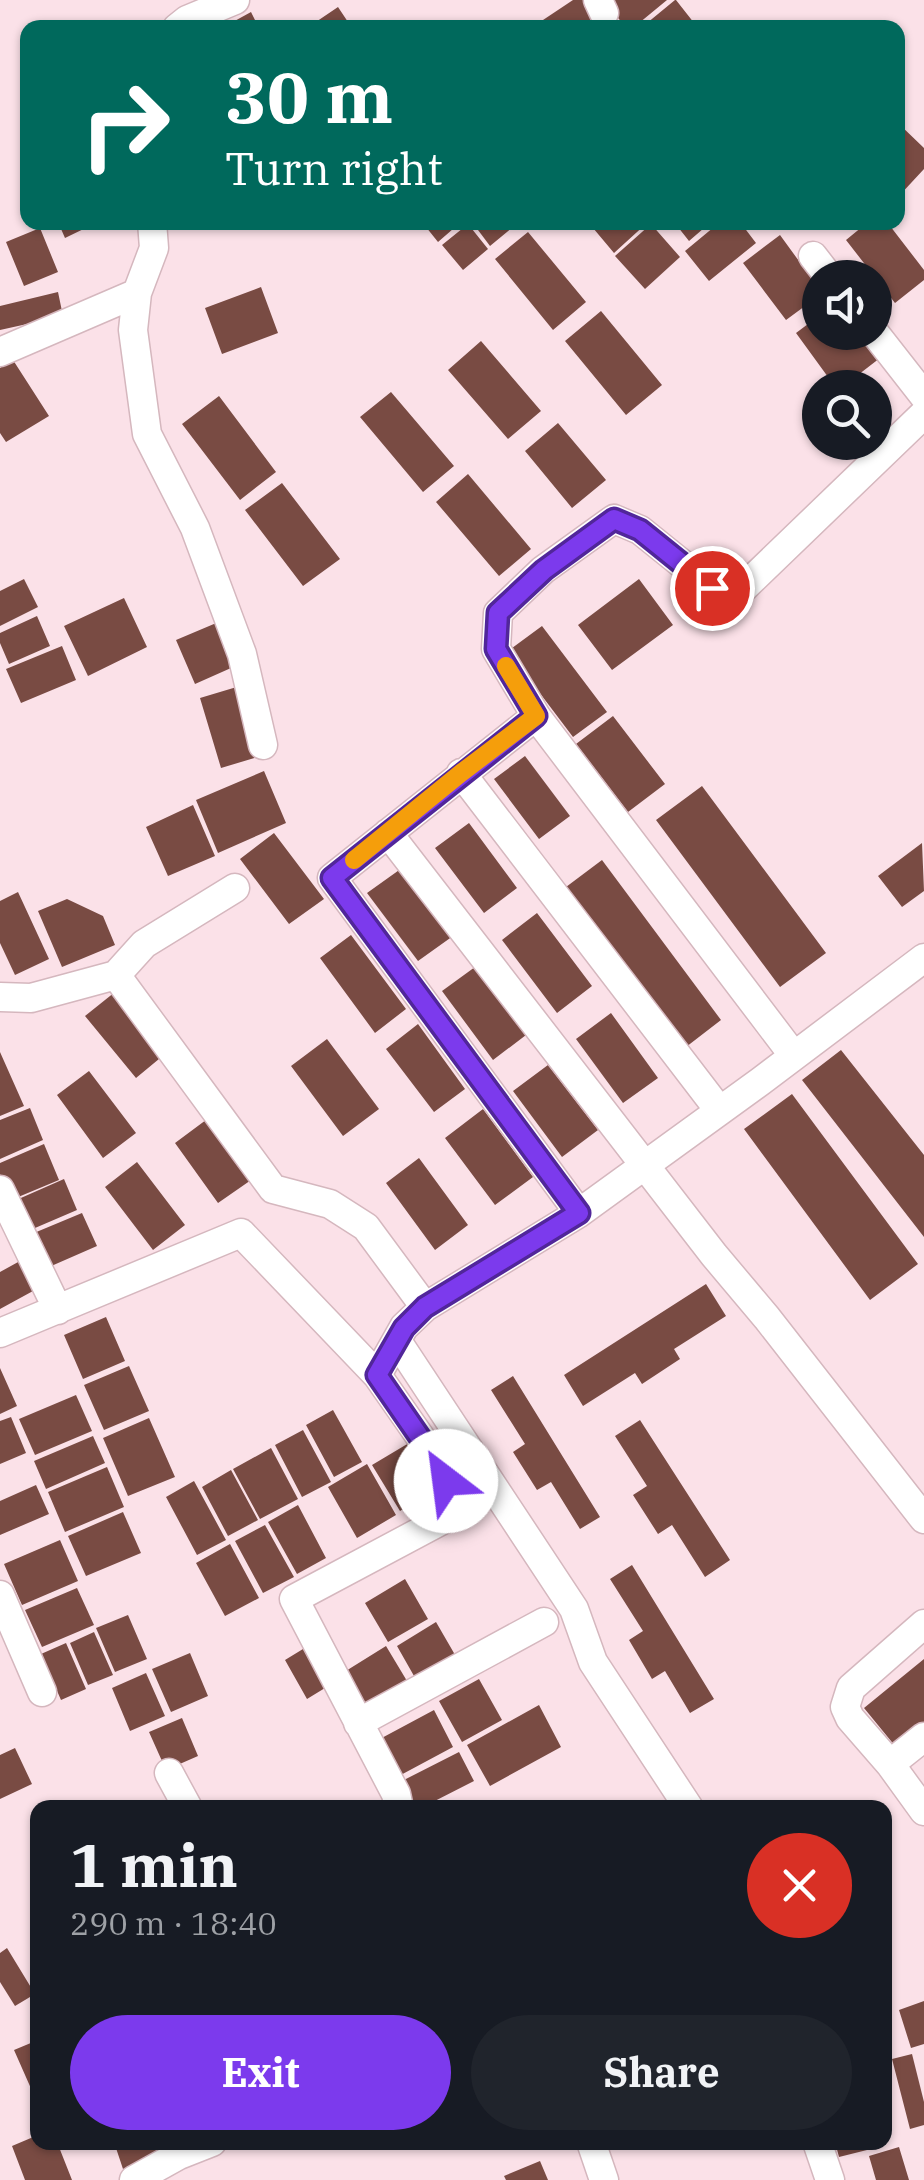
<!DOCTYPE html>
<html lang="en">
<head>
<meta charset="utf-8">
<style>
	body { margin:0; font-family:"IBM Plex Serif",serif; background:#20242c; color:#f1f3f6; height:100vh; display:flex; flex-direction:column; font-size:38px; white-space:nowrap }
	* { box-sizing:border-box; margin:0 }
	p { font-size:32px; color:#9ea1a6 }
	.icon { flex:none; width:55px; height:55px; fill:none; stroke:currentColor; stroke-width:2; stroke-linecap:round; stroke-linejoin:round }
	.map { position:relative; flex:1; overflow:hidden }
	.details { position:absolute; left:30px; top:1800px; width:862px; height:350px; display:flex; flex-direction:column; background:#171b24; border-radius:20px; box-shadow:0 2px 8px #0004 }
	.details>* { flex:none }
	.guide { position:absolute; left:20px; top:20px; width:885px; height:210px; border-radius:20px; box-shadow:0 2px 8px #0004; background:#00695c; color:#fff; overflow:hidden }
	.tools { position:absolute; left:802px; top:260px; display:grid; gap:20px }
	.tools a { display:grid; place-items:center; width:90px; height:90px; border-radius:50%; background:#171b24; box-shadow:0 2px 8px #0004; font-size:50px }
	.pin { position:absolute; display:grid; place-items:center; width:85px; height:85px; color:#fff; margin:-42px; border:5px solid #fff; border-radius:50%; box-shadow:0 2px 10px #0007 }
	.me { position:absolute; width:110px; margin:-55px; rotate:330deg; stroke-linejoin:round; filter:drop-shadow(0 0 8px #0008) }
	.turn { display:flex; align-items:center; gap:35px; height:210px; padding:0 40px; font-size:45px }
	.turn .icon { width:130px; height:130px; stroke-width:2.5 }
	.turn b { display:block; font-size:70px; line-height:85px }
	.round { display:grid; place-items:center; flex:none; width:105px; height:105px; border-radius:52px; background:#20242c }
	.overview { display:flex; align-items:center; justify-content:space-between; height:170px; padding:0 40px }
	h1 { font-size:60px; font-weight:800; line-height:75px }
	.primary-button { display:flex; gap:20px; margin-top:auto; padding:20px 40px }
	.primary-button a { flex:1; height:115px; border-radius:60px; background:#7c3aed; color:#fff; font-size:40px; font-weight:800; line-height:115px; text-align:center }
	.primary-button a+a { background:#20242c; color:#f1f3f6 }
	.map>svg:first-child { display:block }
	.building { fill:#794b43 }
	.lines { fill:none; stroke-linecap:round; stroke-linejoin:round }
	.street-casing { stroke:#d5b7be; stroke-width:31 }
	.street { stroke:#fff; stroke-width:28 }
	.route-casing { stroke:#51269a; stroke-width:25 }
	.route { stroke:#7c3aed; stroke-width:18 }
	.slow { stroke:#f59e0b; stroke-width:18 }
</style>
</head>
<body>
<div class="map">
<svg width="924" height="2180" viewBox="0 0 924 2180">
	<rect width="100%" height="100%" fill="#fbe1e8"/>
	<path class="building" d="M573 0H583L598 23 591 28H531Z
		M615 0H667L633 28H626L608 5Z
		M676 0 698 28H641L675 0Z
		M338 7 352 28H307Z
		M251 12 259 28H222Z
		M898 123 924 148V169L898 197Z
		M58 222H98L65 238Z
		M422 222H461L438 242Z
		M472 222H519L490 246Z
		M588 222H648L614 253Z
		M674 222H711L689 241Z
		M720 222H740L756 243 709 281 685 251Z
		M868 222H887L924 270V280L895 303 846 240Z
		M468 224 488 249 463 270 442 245Z
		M651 224 680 257 645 289 615 256Z
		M40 228 58 272 24 286 6 242Z
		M528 232 586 302 553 330 495 259Z
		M780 235 820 290V295L786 320 743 263Z
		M261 287 278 333 222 354 205 308Z
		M58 292 63 316 0 330V306Z
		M601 311 662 385 626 415 565 341Z
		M820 315V332H861L880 358 841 388H836L796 333Z
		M481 341 541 411 508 439 448 370Z
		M13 360 49 416 6 442 0 433V368Z
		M391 392 454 466 423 492 360 417Z
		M219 396 276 472 240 500 182 424Z
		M558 423 606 480 572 508 525 451Z
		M468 474 531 549 499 576 436 502Z
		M282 483 340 559 303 586 245 510Z
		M24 579 38 607 0 626V591Z
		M639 579 673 625 612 670 578 625Z
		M124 598 147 647 88 676 64 626Z
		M37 616 50 646 9 664 0 643V633Z
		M221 621 240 664 195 684 176 640Z
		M542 626 607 712 573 737 508 651Z
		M62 646 76 680 21 703 6 669Z
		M240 686 261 756 221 768 200 698Z
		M613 716 665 784 628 812 576 744Z
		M525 756 570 816 539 839 494 779Z
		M264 771 286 823 218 853 196 800Z
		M702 786 826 953 780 987 656 820Z
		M193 805 215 856 168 876 146 827Z
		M469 823 517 888 484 913 435 848Z
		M274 833 324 899 289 924 240 859Z
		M922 843 924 891 902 907 878 876Z
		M602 860 721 1020 686 1047 566 887Z
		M402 868 453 936 418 961 367 893Z
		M18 892 49 959 15 975 0 943V901Z
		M67 899 103 916 115 945 62 967 38 911Z
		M537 913 592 986 557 1013 502 940Z
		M351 935 406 1009 375 1033 320 958Z
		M475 967 526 1035 493 1060 442 991Z
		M115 992 165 1054 136 1078 85 1016Z
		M611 1013 658 1078 623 1103 576 1039Z
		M418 1024 465 1089 434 1112 386 1049Z
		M327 1039 379 1109 343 1136 291 1066Z
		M841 1050 924 1155V1237L802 1080Z
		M0 1052 24 1106 0 1116Z
		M548 1065 598 1130 562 1157 513 1091Z
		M89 1071 136 1133 103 1158 57 1095Z
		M792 1094 918 1264 870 1300 744 1129Z
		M30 1108 43 1140 0 1159V1120Z
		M483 1109 533 1177 495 1205 445 1138Z
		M210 1117 254 1178 218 1203 175 1143Z
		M44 1144 59 1180 11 1200 0 1174V1163Z
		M419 1158 468 1225 435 1250 386 1183Z
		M137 1162 185 1225 153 1250 105 1187Z
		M64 1179 77 1210 28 1231 14 1201Z
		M82 1213 97 1246 49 1267 34 1233Z
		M29 1256 44 1285 0 1309V1272Z
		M706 1284 726 1316 674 1349 680 1359 642 1384 635 1373 583 1406 564 1375Z
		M106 1317 125 1361 83 1379 64 1335Z
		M129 1366 149 1411 104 1430 84 1385Z
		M0 1368 17 1406 0 1414Z
		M513 1376 600 1517 580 1529 551 1482 537 1490 513 1452 525 1444 491 1390Z
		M76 1395 92 1431 35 1455 19 1419Z
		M333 1410 362 1462 334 1477 306 1425Z
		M11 1417 26 1453 0 1464V1421Z
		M149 1418 175 1477 128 1496 103 1438Z
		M640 1420 730 1560 705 1577 672 1525 658 1534 633 1495 647 1486 615 1436Z
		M303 1430 331 1482 302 1497 275 1445Z
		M93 1436 105 1463 46 1489 34 1461Z
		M414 1440 442 1485 400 1511 372 1465Z
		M271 1448 298 1499 260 1519 233 1469Z
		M367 1464 396 1515 357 1538 328 1487Z
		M107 1467 124 1507 65 1532 48 1492Z
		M231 1470 258 1520 228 1536 202 1487Z
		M194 1481 226 1540 197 1555 166 1497Z
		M36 1485 49 1514 0 1535V1501Z
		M298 1505 326 1558 297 1574 268 1522Z
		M123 1512 141 1553 86 1576 68 1536Z
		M265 1525 294 1577 263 1593 235 1541Z
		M60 1540 78 1581 22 1605 4 1564Z
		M230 1544 259 1598 225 1616 196 1563Z
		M632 1565 714 1699 690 1713 665 1671 652 1679 629 1640 643 1631 610 1579Z
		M405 1579 428 1619 388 1642 365 1603Z
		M77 1588 94 1625 42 1647 25 1610Z
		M128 1615 147 1659 115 1672 96 1628Z
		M436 1622 458 1660 418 1683 397 1646Z
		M94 1632 113 1675 88 1685 70 1643Z
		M66 1643 86 1689 61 1700 41 1654Z
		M386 1646 410 1686 365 1714 341 1674Z
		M303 1649 325 1688 307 1699 285 1660Z
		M190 1653 208 1696 171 1712 152 1669Z
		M924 1659V1732L900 1752 864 1708Z
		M146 1673 165 1716 130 1731 112 1688Z
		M479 1679 502 1720 462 1742 439 1701Z
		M539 1705 561 1747 490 1786 467 1745Z
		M434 1710 453 1747 397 1777 378 1740Z
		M182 1718 198 1756 166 1770 149 1732Z
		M15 1748 32 1784 0 1799V1755Z
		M459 1752 474 1781 421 1808H413L400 1782Z
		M7 1948 35 1994 15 2006 0 1982V1953Z
		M924 2001V2044L911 2048 899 2010Z
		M38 2040V2091L33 2093 14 2050Z
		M912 2054 924 2102V2125L910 2129 892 2059Z
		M38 2135V2142H57L72 2180H25L12 2146Z
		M114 2142H166L170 2154 123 2169Z
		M835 2142H873L875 2148 839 2157Z
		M899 2147 909 2180H876L869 2156Z
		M540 2161 548 2180H506L504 2176Z"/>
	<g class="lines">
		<g class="street-casing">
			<path id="street" d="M598 0 604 13
				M177 28 187 20 235 0
				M152 222 154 248 137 293 133 330 147 434 195 528 242 654 263 745
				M813 256 830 278
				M874 332 924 396
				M0 352 137 293
				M536 716 332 878 579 1213
				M461 773 719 1110
				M388 833 714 1255 767 1318 924 1519
				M235 888 144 944 116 975 273 1189 330 1204 366 1227 425 1307 404 1327 377 1375 430 1451 461 1510 294 1599 396 1794 399 1808
				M0 997 31 998 116 975
				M794 1056 536 716 496 649 498 613 543 570 614 519 640 530 712 588 735 596 924 414
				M0 1190 58 1310
				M425 1307 579 1213 761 1081 924 958
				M0 1333 241 1233 377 1375
				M397 1341 574 1609 593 1662 689 1808
				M0 1595 42 1692
				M924 1624 851 1688 845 1707 850 1718 890 1764 924 1811
				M358 1723 544 1622
				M890 1764 924 1737
				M169 1773 188 1808
				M591 2142 604 2180
				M817 2142 830 2180
				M134 2180 179 2155 212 2142"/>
		</g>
		<use href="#street" class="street"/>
	</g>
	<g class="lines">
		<g class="route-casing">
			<path id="route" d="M446 1481 430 1452 377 1375 404 1328 425 1307 579 1213 332 878 536 716 496 649 498 613 544 570 614 519 640 530 712 588"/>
		</g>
		<use href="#route" class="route"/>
		<path class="slow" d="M354 860 461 773 536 716 506 666"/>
	</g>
</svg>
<div class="tools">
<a><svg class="icon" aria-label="sound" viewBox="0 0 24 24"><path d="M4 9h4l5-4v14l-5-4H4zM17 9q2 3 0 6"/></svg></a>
<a><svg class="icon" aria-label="search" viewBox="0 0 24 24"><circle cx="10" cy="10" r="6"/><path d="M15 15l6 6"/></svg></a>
</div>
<div class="pin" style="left:712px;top:588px;background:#d93025"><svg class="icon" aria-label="arrive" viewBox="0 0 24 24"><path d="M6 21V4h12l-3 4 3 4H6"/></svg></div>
<svg class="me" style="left:446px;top:1481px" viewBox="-20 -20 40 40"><circle r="19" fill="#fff"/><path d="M0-13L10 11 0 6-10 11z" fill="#7c3aed"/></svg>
<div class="guide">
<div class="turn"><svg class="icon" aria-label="right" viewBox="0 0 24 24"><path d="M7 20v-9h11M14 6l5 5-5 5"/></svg><div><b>30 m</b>Turn right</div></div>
</div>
<section class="details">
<div class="overview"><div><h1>1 min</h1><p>290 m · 18:40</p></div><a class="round" style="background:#d93025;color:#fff"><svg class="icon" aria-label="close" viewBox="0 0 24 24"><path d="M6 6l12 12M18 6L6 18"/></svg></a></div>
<div class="primary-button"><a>Exit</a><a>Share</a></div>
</section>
</div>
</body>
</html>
